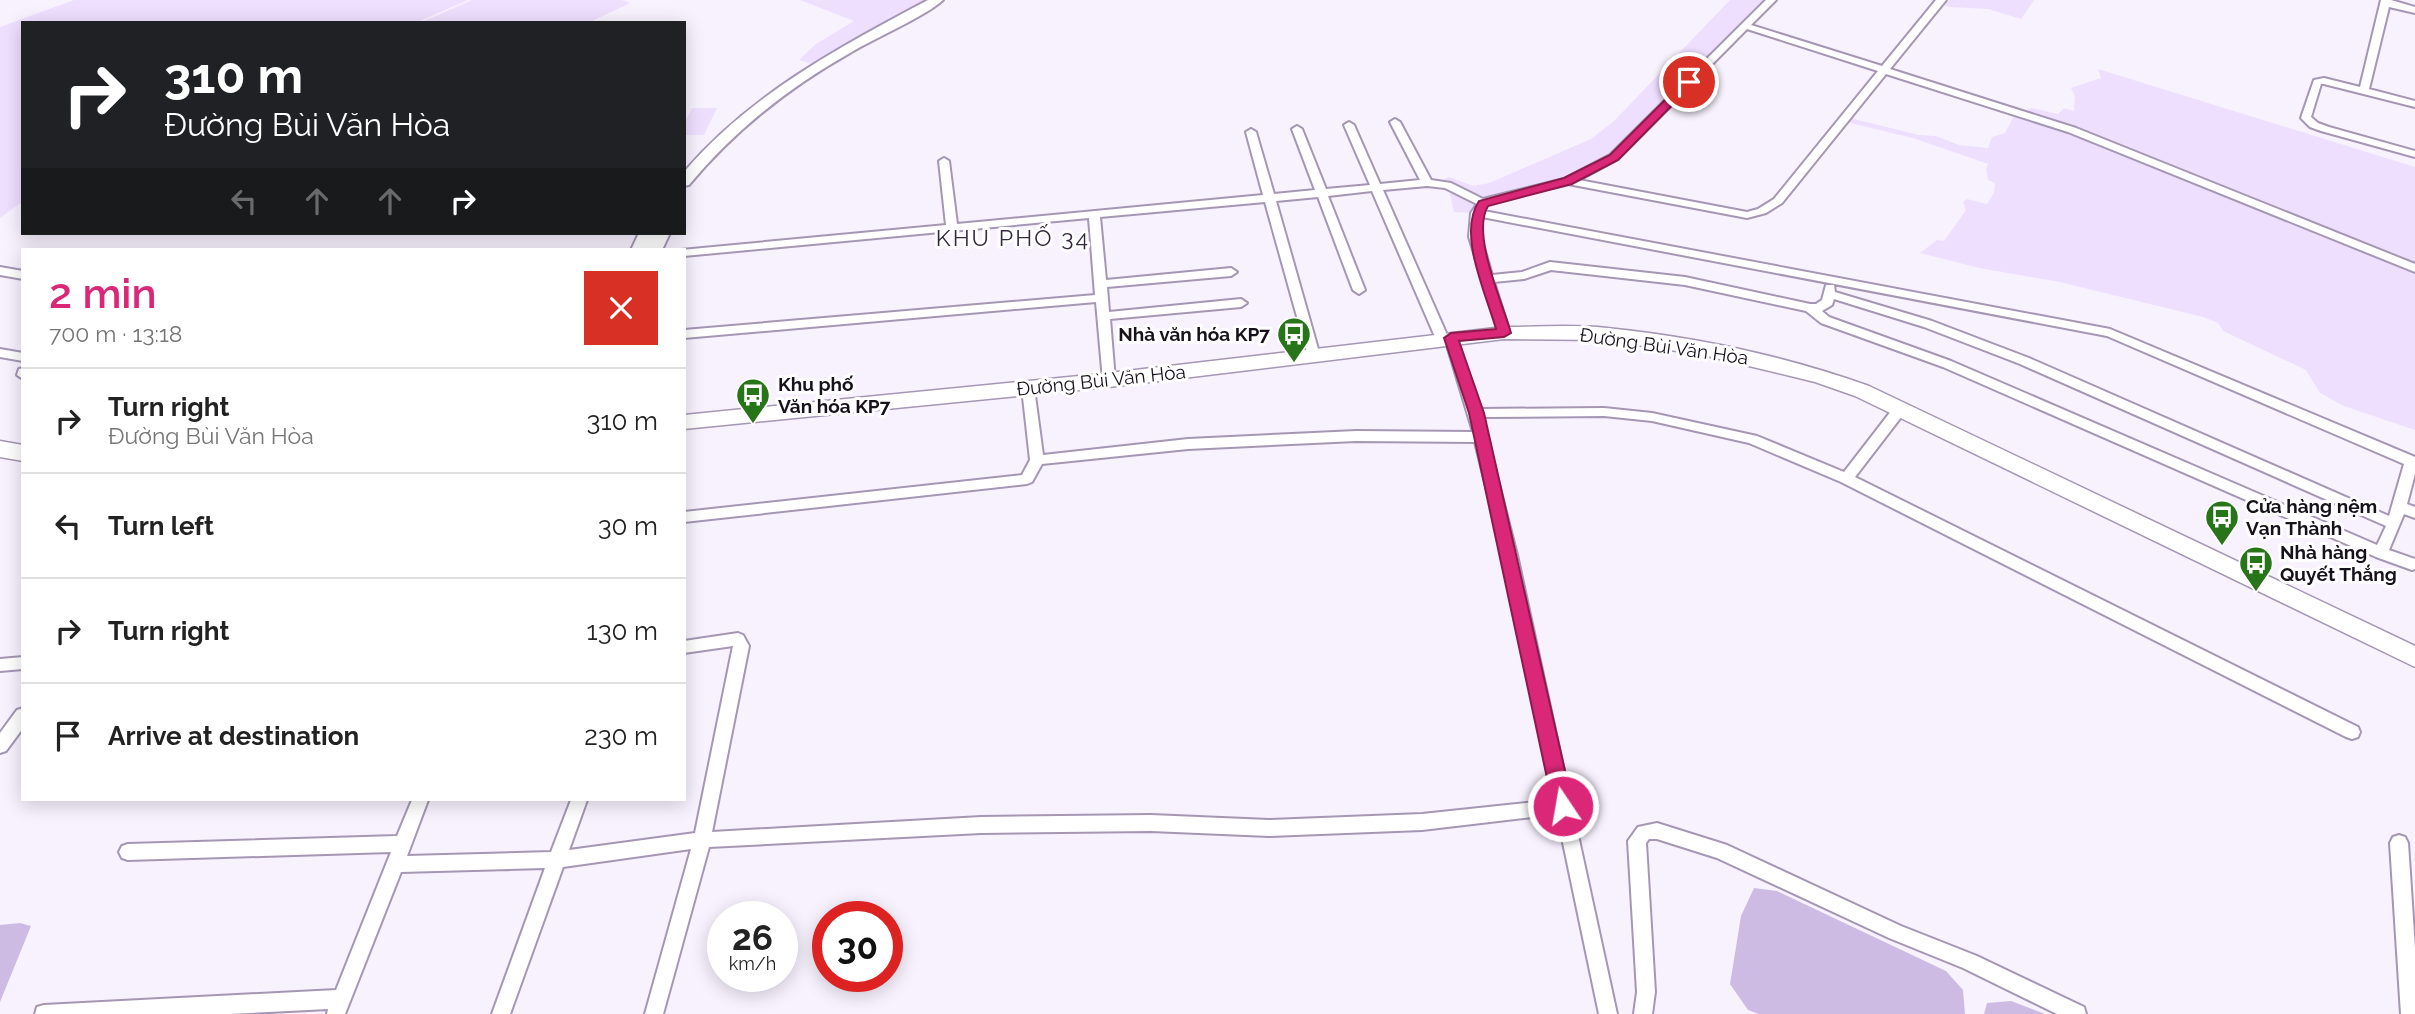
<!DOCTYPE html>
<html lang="en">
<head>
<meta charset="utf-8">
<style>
	body { margin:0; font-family:Raleway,sans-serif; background:#f6f6f6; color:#222; height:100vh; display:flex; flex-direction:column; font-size:26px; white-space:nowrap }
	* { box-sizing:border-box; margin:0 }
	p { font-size:23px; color:#767676 }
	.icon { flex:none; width:38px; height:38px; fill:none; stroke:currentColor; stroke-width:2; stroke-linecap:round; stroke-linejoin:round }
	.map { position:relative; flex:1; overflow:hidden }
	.drawer { position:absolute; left:21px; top:248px; width:665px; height:553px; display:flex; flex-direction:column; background:#fff; border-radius:0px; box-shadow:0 4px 18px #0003 }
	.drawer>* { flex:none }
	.banner { position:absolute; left:21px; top:21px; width:665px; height:214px; border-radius:0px; box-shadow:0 4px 18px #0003; background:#202124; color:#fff; overflow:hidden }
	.speed { position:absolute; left:707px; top:901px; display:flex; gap:14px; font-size:35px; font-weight:700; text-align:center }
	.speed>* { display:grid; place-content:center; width:91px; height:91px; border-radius:50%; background:#fff; box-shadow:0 4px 18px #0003; line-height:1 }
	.speed small { font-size:18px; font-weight:400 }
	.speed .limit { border:10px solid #d22; background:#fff; color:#111 }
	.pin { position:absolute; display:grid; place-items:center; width:60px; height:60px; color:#fff; margin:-30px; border:4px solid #fff; border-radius:50%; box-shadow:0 2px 7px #0007 }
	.me { position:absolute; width:77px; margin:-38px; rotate:348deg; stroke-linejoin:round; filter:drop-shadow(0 0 5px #0008) }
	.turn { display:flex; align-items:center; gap:24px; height:147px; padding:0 28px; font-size:32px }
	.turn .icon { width:91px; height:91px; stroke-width:2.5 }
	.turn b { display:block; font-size:49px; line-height:60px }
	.lanes { display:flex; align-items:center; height:66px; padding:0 28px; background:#0003; justify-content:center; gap:35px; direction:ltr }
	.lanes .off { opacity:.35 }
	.round { display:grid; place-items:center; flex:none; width:74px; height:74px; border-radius:0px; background:#f6f6f6 }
	.head { display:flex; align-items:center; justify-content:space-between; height:119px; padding:0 28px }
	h1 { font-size:42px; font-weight:600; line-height:52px; color:#db2777 }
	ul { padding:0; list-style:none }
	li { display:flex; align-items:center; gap:21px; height:105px; padding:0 28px; border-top:2px solid #e0e0e0 }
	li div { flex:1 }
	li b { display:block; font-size:26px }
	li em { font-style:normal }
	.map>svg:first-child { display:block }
	.green { fill:#efdfff }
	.water { fill:#cebbe3 }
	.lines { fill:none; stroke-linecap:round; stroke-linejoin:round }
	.minor-casing { stroke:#a597b4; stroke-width:4 }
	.tertiary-casing { stroke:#a597b4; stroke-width:4 }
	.primary-casing { stroke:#a597b4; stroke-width:3 }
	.minor { fill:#fff; fill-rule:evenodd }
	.tertiary { fill:#fff; fill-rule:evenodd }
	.primary { fill:#fff; fill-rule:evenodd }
	.route { fill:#db2777; stroke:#8e194d; stroke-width:2 }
	.labels { text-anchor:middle; stroke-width:6; stroke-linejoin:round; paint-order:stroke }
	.poi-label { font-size:19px; font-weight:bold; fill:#17111c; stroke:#fff; text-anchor:start }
	.street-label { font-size:19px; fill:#17111c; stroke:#fff }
	.quarter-label { font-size:23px; letter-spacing:2px; fill:#342840; stroke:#fff }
</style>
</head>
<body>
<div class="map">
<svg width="2415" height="1014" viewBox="0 0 2415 1014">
	<rect width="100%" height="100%" fill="#f8f2ff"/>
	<path class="green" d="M74 0H468L415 23H23V201L0 218V27Z
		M472 0H622L630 3 588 23H420Z
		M800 0H928L812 64 799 60 816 44 854 21Z
		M1730 0H1767L1611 156 1565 179 1495 195 1483 201 1473 213 1454 212 1450 194 1451 185 1439 181 1449 177 1473 186 1489 183 1591 139 1614 121Z
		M1930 0H2034L2021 19 1988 9 1949 7Z
		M2098 69 2415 167V430L2344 406 2320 393 2306 370 2223 331 2218 323 2203 317 2060 282 1979 268 1920 253 1937 240 1944 241 1966 210 1963 202 1967 199 1987 204 1994 193 1995 183 1988 180 1986 169 1988 164 1913 138 1846 122 1850 118 1919 135 1936 136 1959 145 1988 148 1992 137 2005 133 2015 114 2032 108 2058 114 2064 108 2074 111 2075 96 2071 88 2101 78Z
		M692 108H717L704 135H684V124Z"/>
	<path class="water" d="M1754 888 1777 891 1946 971 1963 990 1965 1014H1759L1748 1010 1730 984 1741 916Z
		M20 923 31 926 0 1002V925Z
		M2011 1001 2045 1014H1984L1987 1003Z"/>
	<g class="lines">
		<g class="minor-casing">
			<path id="minor" d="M1766 0H1776L1751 25 1882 66 1936 0H1946L1890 69 2076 128 2415 264V272L2068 132 1886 74 1782 203 1766 213 1747 218 1568 184 1500 200 1487 205 1484 211 2110 329 2415 457V474L2407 504 2415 507V518L2404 514 2389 550 2415 559V569L2412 570 2376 557 1943 367 1821 323 1806 311 1685 285 1551 270 1524 279 1494 282 1510 333 1508 336H1500L1469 237 1471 213 1477 204 1445 188 1427 186 1383 190 1447 335 1451 334 1457 338 1479 409 1604 408 1652 413 1757 436 1844 472 1895 406H1905L1907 409 1905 412 1855 477 2358 727 2360 732 2358 737 2352 739 2346 737 1841 482 1749 443 1652 421 1604 416 1482 417 1517 555 1617 1014H1599L1557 814 1422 830 1269 836 1151 831 981 833 709 847 663 1014H645L691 849 563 867 510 1014H492L545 868 401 872 345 1014H327L328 1009 230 1014H35L37 1007 44 1005 336 990 391 852 128 860 122 858 119 852 122 846 128 844 397 836 412 800H428L407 856 551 852 571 800H587L569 850 695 833 733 646 684 653V641L738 633 743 635 749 646 712 832 981 817 1151 815 1269 820 1422 814 1554 800 1503 555 1475 442 1356 441 1188 449 1042 464 1032 482 1027 484 684 522V512L1022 475 1030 460 1022 388 1028 384 1034 388 1043 455 1188 439 1356 431 1473 432 1446 342H1438L1436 339 1372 191 1328 196 1365 290 1359 294 1353 290 1318 197 1276 201 1320 356 1314 360 1308 356 1265 202 1100 217 1106 280 1231 268 1237 272 1231 276 1107 287 1109 312 1241 299 1247 303 1241 307 1110 319 1115 380 1109 384 1103 380 1096 302 684 338V330L1095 295 1089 218 684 256V250H681L946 225 939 161 944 158 949 161 957 224 1263 195 1246 132 1251 129 1256 132 1274 194 1315 190 1292 129 1297 126 1302 129 1326 189 1370 185 1344 125 1349 122 1354 125 1380 184 1420 180 1390 122 1395 119 1400 122 1431 180 1451 183 1483 199 1564 179 1610 155ZM1747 29 1878 71 1774 199 1758 209 1747 212 1579 180 1618 159ZM1482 217 2107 336 2404 464 2389 516 2029 358 1932 321 1835 292 1834 285H1826L1822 300 1816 304H1810L1685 277 1550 262 1522 272 1492 275 1481 237ZM1834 299 1924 327 2020 364 2386 526 2377 545 1951 361 1829 317 1822 311 1832 305Z
				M2381 0H2391L2415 7V13L2389 7 2369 89 2415 101V107L2324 84H2321L2311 117 2318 123 2329 127 2415 151V157L2321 131 2310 127 2301 118 2314 80 2324 78 2360 87Z
				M0 267 23 271V279L0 275Z
				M0 349 23 353V361L0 357Z
				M23 368V379L17 375 19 369Z
				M23 657V669L0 671V659Z
				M23 708V728L6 751 0 753V733L17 710Z
				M1657 823 1727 845 1901 926 1977 956 2084 1007 2086 1014H2057L1963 968 1889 938 1717 858 1657 839H1649L1646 843 1655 992 1652 1014H1634L1637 992 1628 841 1638 827Z
				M2399 835 2405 837 2408 843 2415 949V1014H2401L2390 843 2393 837Z"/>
		</g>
		<g class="tertiary-casing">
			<path id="tertiary" d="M928 0H943C926 16 873 39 850 53 788 88 735 130 689 185L684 186V172C751 94 838 48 928 0Z
				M639 233H670L662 250H631Z"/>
		</g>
		<g class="primary-casing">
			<path id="primary" d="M1504 327C1538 327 1573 324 1607 328 1696 337 1785 356 1869 386L2415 646V667L1855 396 1815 382 1703 355 1604 340 1504 339 1109 387 684 429V415L1109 373Z
				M0 441 23 445V461L0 457Z"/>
		</g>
		<use href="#minor" class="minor"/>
		<use href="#tertiary" class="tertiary"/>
		<use href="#primary" class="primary"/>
	</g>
	<path class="route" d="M1685 80 1695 82 1618 160 1572 184 1488 206C1471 234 1502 301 1511 333L1504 337 1459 341 1484 413 1573 806 1570 812 1563 815 1556 812 1553 806 1469 413 1444 338 1451 333 1496 329C1486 293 1457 234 1479 201L1564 178 1610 155Z"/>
	<defs>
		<g id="bus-pin" transform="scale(1.75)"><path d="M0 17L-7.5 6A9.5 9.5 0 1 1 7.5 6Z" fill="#287419" stroke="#fff"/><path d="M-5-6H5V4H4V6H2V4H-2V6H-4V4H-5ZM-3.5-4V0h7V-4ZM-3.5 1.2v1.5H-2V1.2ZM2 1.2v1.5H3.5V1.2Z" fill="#fff"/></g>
	</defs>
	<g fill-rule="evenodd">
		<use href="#bus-pin" x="1294" y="334"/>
		<use href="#bus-pin" x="753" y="395"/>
		<use href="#bus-pin" x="2222" y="517"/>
		<use href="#bus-pin" x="2256" y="563"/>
	</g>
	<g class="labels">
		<g class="poi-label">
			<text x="1270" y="341" text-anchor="end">Nhà văn hóa KP7</text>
			<text x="778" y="391">Khu phố<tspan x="778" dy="22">Văn hóa KP7</tspan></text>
			<text x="2246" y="513">Cửa hàng nệm<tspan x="2246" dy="22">Vạn Thành</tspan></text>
			<text x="2280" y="559">Nhà hàng<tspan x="2280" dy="22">Quyết Thắng</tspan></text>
		</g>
		<g class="street-label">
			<text transform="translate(1664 346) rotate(8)" y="7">Đường Bùi Văn Hòa</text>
			<text transform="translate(1101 380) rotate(-6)" y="7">Đường Bùi Văn Hòa</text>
		</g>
		<g class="quarter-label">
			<text x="1013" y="246">KHU PHỐ 34</text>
		</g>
	</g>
</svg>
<div class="speed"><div>26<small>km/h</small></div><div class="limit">30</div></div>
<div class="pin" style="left:1689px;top:82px;background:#d93025"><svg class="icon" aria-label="arrive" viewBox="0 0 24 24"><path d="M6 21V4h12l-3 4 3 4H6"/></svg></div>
<svg class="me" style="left:1563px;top:806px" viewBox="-20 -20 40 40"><circle r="17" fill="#db2777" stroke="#fff" stroke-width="3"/><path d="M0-11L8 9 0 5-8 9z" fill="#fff"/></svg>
<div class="banner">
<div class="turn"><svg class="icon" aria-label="right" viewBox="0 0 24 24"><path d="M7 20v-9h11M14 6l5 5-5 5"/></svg><div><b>310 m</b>Đường Bùi Văn Hòa</div></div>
<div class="lanes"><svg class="icon off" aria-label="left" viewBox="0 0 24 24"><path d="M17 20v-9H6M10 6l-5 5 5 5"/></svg><svg class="icon off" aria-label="ahead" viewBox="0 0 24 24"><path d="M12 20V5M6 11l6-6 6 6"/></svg><svg class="icon off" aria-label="ahead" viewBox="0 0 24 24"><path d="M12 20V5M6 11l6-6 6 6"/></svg><svg class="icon" aria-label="right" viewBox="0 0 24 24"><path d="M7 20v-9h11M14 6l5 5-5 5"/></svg></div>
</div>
<section class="drawer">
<div class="head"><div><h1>2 min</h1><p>700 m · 13:18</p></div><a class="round" style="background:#d93025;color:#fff"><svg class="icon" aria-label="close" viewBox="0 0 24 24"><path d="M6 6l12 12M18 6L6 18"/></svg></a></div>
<ul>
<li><svg class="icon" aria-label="right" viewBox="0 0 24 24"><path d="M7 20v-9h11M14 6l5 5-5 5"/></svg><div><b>Turn right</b><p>Đường Bùi Văn Hòa</p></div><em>310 m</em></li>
<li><svg class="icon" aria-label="left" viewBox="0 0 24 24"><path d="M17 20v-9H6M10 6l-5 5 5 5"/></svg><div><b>Turn left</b></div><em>30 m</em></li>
<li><svg class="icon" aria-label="right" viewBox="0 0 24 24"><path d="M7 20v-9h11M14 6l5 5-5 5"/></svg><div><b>Turn right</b></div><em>130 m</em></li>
<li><svg class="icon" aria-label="arrive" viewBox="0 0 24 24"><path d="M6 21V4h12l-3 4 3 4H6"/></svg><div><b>Arrive at destination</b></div><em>230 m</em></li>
</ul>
</section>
</div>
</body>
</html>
